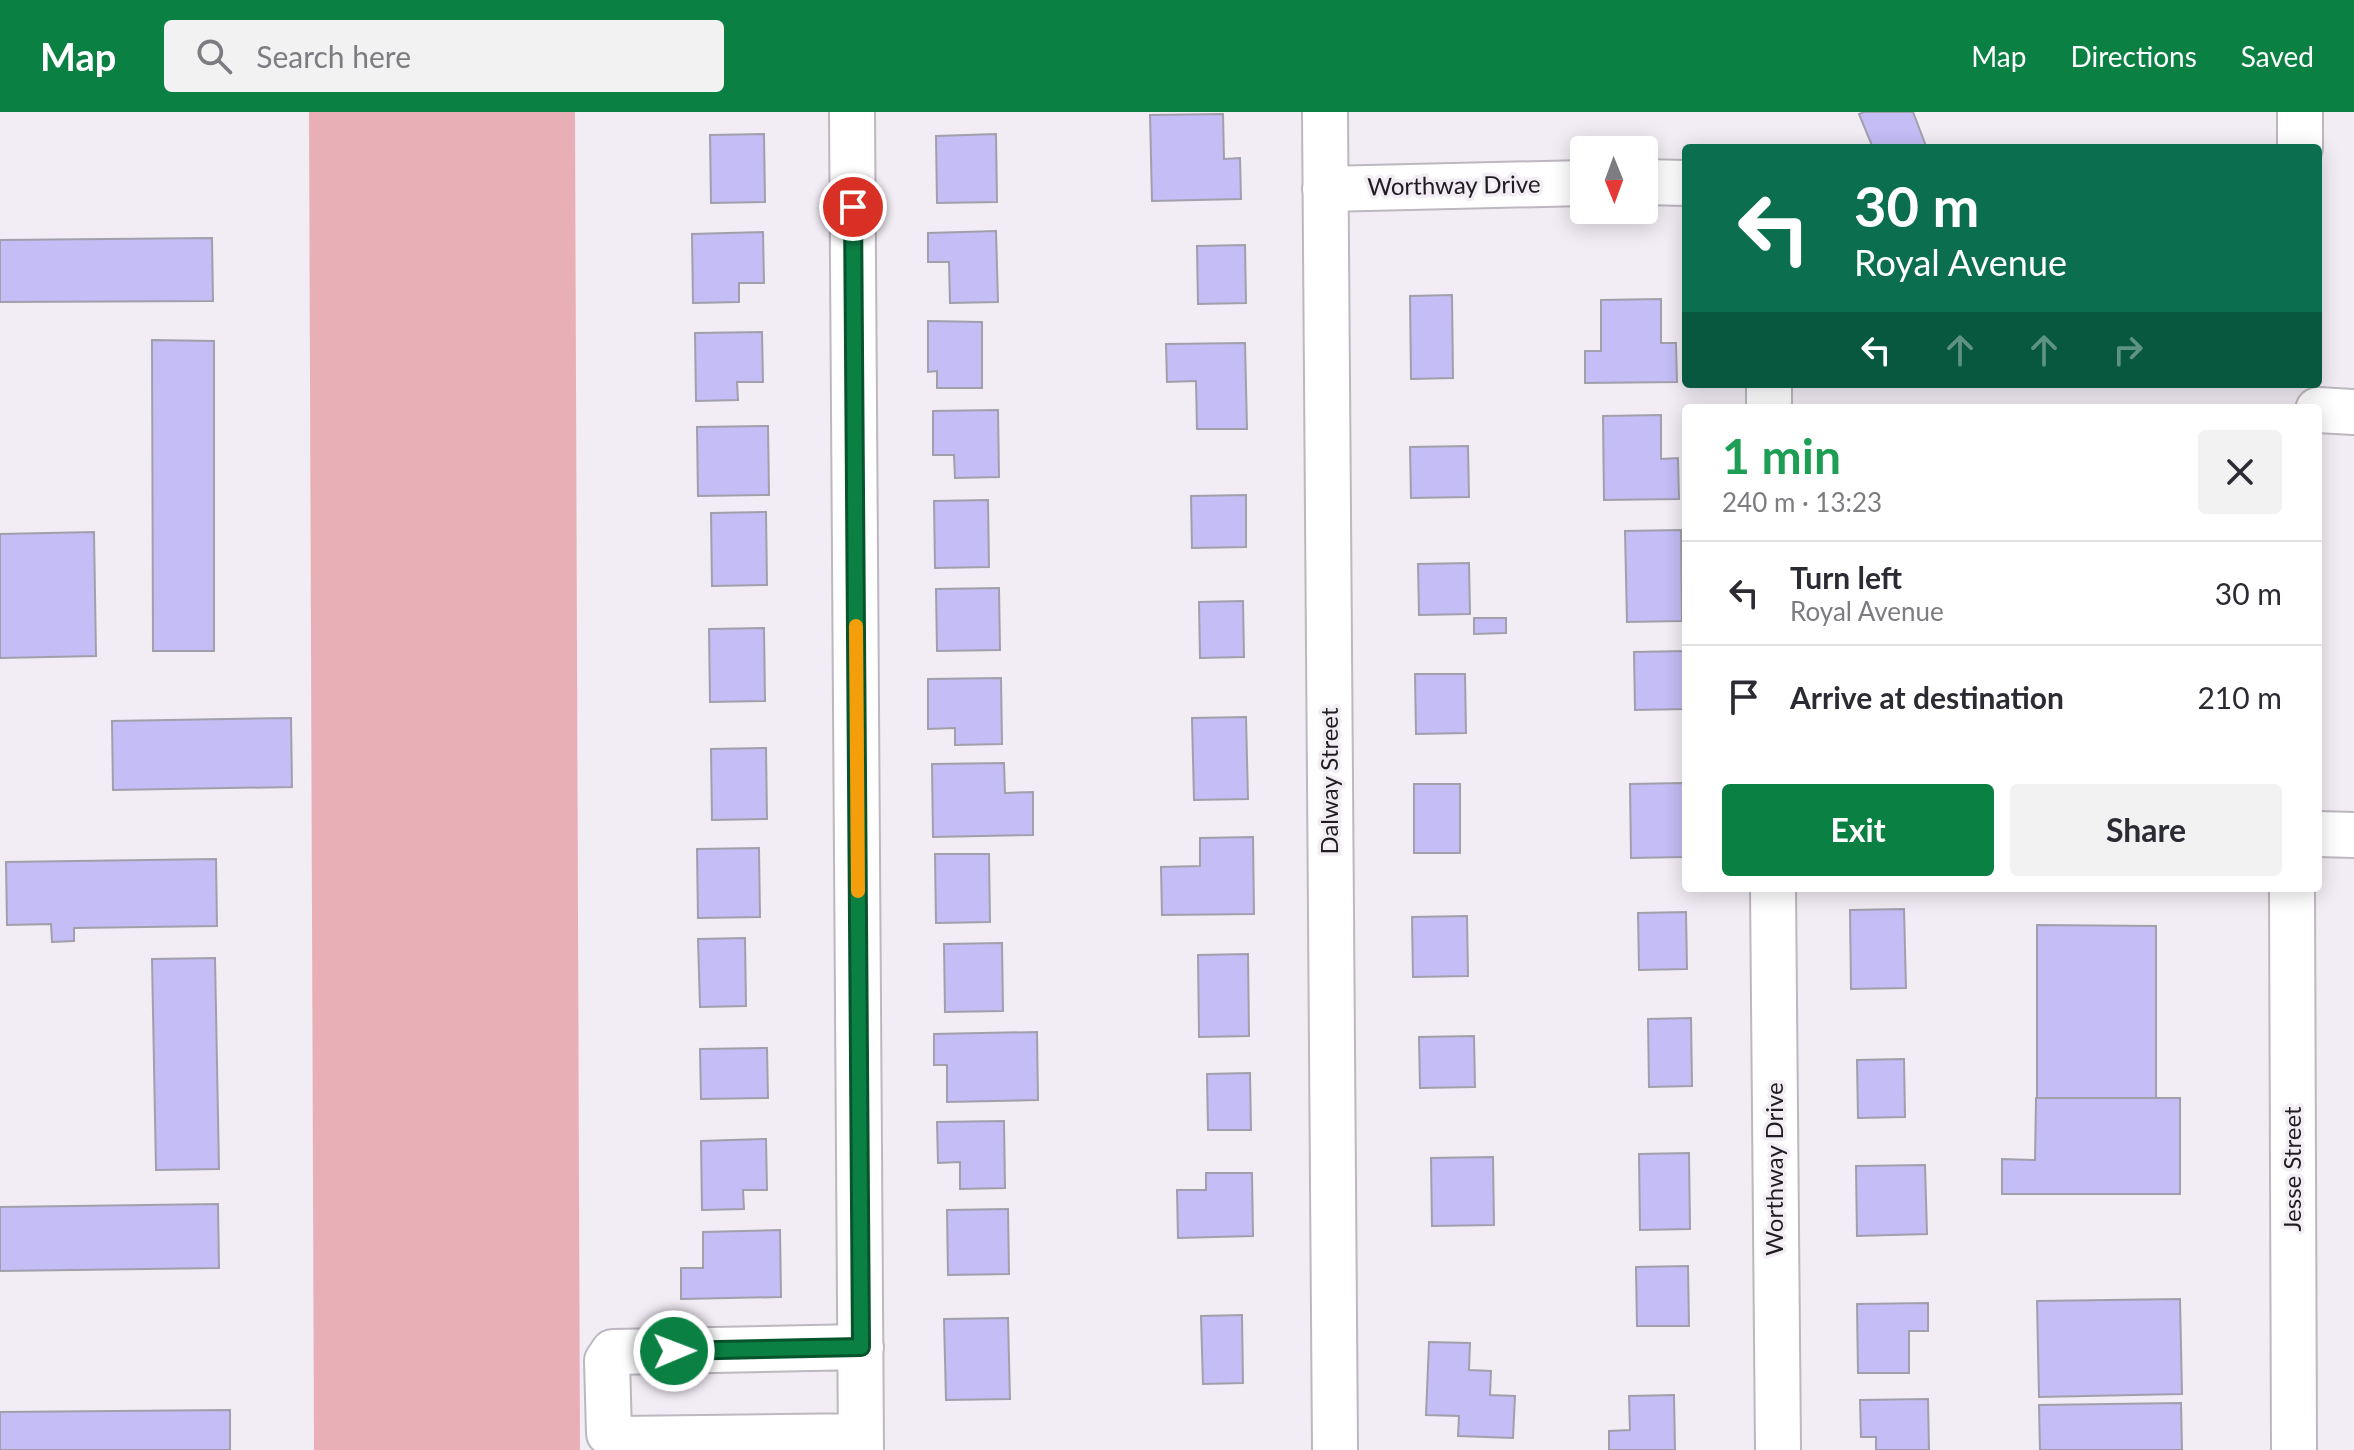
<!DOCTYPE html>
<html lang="en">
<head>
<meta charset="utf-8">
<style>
	body { margin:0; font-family:Lato,sans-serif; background:#f2f2f3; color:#2b2b33; height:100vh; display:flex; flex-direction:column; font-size:30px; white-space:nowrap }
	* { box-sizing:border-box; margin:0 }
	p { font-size:26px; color:#7c7c81 }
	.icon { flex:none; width:44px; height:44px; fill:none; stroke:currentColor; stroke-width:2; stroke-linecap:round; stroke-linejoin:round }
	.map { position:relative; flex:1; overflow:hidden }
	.sheet { position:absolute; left:1682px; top:292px; width:640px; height:488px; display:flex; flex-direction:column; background:#fff; border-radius:8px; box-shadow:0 4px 20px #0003 }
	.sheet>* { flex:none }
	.top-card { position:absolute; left:1682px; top:32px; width:640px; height:244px; border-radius:8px; box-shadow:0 4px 20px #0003; background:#0b6e4f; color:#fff; overflow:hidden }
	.needle { width:52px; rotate:179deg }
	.buttons { position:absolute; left:1570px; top:24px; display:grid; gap:16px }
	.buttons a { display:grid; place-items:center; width:88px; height:88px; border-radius:8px; background:#fff; box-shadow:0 4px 20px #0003; font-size:40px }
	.pin { position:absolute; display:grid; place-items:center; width:68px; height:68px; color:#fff; margin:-34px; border:4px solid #fff; border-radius:50%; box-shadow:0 2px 8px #0007 }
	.me { position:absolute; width:88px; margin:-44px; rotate:89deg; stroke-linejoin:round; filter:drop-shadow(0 0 6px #0008) }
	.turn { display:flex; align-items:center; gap:28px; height:168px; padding:0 40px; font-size:36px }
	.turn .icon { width:104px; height:104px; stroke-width:2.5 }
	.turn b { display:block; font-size:56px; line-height:68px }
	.lanes { display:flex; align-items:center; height:76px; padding:0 40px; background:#0003; justify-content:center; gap:40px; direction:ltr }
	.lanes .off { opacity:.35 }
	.round { display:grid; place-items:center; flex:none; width:84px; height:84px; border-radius:8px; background:#f2f2f3 }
	.headline { display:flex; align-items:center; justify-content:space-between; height:136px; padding:0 40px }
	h1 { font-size:48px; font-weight:700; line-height:60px; color:#1e9e55 }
	.cta { display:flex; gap:16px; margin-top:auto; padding:16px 40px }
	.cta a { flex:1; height:92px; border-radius:8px; background:#0b8043; color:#fff; font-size:32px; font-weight:700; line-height:92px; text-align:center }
	.cta a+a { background:#f2f2f3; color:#2b2b33 }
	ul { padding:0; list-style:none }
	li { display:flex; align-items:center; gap:24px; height:104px; padding:0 40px; border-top:2px solid #e1e1e2 }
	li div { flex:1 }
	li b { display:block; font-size:30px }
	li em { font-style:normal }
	header { display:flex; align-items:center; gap:48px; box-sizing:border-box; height:112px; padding:0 40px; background:#0b8043; color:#fff }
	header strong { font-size:38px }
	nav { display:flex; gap:44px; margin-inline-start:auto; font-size:28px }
	.search { width:560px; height:72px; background:#f2f2f3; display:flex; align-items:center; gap:20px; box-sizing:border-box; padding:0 28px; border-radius:8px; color:#7c7c81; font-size:30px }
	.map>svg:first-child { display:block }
	.green { fill:#e8b0b6 }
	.building { fill:#c4bdf6; stroke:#a1a0aa; stroke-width:2 }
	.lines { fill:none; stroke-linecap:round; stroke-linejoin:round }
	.minor-casing { stroke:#bdb7c0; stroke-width:48 }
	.minor { stroke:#fff; stroke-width:44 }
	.route-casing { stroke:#07532c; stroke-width:20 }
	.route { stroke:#0b8043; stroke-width:14 }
	.slow { stroke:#f59e0b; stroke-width:14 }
	.labels { text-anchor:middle; stroke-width:7; stroke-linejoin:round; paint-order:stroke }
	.street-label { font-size:24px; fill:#1f1d20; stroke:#f2ecf5 }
</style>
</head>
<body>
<header>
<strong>Map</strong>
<div class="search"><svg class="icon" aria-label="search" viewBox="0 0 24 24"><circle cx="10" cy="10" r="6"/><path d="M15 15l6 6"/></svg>Search here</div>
<nav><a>Map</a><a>Directions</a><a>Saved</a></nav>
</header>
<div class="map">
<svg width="2354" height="1338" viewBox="0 0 2354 1338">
	<rect width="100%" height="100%" fill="#f2ecf5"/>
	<path class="green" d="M309 0H575L580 1338H314Z"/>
	<path class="building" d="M1864 0H1913L1926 34 1873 36 1859 2Z
		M1223 2 1224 47 1240 46 1241 87 1152 89 1150 3Z
		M764 22 765 90 711 91 710 23Z
		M996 22 997 90 937 91 936 24Z
		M996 119 998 190 950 191 949 150H928V121Z
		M763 120 764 171H739V190L693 191 692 122Z
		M212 126 213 189 0 190V128Z
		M1245 133 1246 191 1198 192 1197 134Z
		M1452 183 1453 266 1411 267 1410 184Z
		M1661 187V231H1676L1677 270 1585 271V239H1601V188Z
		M928 209 982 210V276H937V259L928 260Z
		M762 220 763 270H737L738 288 696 289 695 221Z
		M152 228 214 229V539H153Z
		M1245 231 1247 317H1197L1196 269 1167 270 1166 232Z
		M998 298 999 365 955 366 954 343H933V299Z
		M1661 303V347L1678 346 1679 387 1604 388 1603 304Z
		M768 314 769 383 698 384 697 315Z
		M1468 334 1469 385 1411 386 1410 335Z
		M1246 383V435L1192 436 1191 384Z
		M988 388 989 455 935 456 934 389Z
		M766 400 767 473 712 474 711 401Z
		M1681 418 1682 509 1627 510 1625 419Z
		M94 420 96 544 0 546V422Z
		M1469 451 1470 502 1419 503 1418 452Z
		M999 476 1000 538 937 539 936 477Z
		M1243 489 1244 545 1200 546 1199 490Z
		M1474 506H1506V521L1474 522Z
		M764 516 765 589 710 590 709 517Z
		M1686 539V597L1635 598 1634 540Z
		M1415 562H1465L1466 621 1416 622Z
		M1001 566 1002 632 955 633V616L928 617V567Z
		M1246 605 1248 687 1194 688 1192 606Z
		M291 606 292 675 113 678 112 609Z
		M766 636 767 707 712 708 711 637Z
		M1004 651 1005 681 1033 680V723L933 725 932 652Z
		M1683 671 1684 745 1631 746 1630 672Z
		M1414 672H1460V741H1414Z
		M1253 725 1254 802 1162 803 1161 755 1200 754V726Z
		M759 736 760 805 698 806 697 737Z
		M935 742H989L990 810 936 811Z
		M216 747 217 814 74 816V829L52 830 51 812 7 813 6 750Z
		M1904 797 1906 876 1851 877 1850 798Z
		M1686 800 1687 857 1639 858 1638 801Z
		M1467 804 1468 864 1413 865 1412 805Z
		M2037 813 2156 814V986H2037Z
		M745 826 746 894 700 895 698 827Z
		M1002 831 1003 899 945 900 944 832Z
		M1248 842 1249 924 1199 925 1198 843Z
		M215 846 219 1057 156 1058 152 847Z
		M1691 906 1692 974 1649 975 1648 907Z
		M1037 920 1038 988 947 990V953H934V922Z
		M1474 924 1475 975 1420 976 1419 925Z
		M767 936 768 986 701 987 700 937Z
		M1904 947 1905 1005 1858 1006 1857 948Z
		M1250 961 1251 1018H1208L1207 962Z
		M2036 986H2180V1082H2002V1047L2035 1048Z
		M1004 1009 1005 1076 960 1077V1050L938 1051 937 1010Z
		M766 1027 767 1078H743L744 1097 702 1098 701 1029Z
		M1689 1041 1690 1117 1640 1118 1639 1042Z
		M1493 1045 1494 1113 1432 1114 1431 1046Z
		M1925 1053 1927 1122 1857 1124 1856 1054Z
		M1206 1061H1252L1253 1124 1178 1126 1177 1078H1206Z
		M218 1092 219 1156 0 1159V1095Z
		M1008 1097 1009 1162 948 1163 947 1098Z
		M780 1118 781 1185 681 1187V1156H703V1120Z
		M1688 1154 1689 1214H1637L1636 1155Z
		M2180 1187 2182 1282 2039 1285 2037 1189Z
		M1928 1191V1219H1909V1261H1858L1857 1192Z
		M1242 1203 1243 1271 1203 1272 1201 1204Z
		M1008 1206 1010 1287 946 1288 944 1207Z
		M1429 1230 1470 1231 1469 1258 1491 1259 1490 1283 1515 1284 1513 1326 1458 1324 1459 1304 1426 1303Z
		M1674 1283 1675 1338H1609V1319L1630 1318 1629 1284Z
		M1928 1287 1929 1338H1876V1325H1861L1860 1288Z
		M2181 1291 2182 1338H2040L2039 1293Z
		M230 1298V1338H0V1300Z"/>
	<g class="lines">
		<g class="minor-casing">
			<path id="minor" d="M852 0 861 1338
				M1325 0 1335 1338
				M2300 36V0
				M1644 70 1686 71
				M1325 77 1584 71
				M1769 272V296
				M2318 298 2354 300
				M2318 722 2354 723
				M1773 776 1778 1338
				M2292 776 2294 1338
				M861 1324 619 1327 609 1321 607 1249 613 1240 861 1235"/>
		</g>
		<use href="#minor" class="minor"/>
	</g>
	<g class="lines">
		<g class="route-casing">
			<path id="route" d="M674 1239 861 1235 853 95"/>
		</g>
		<use href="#route" class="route"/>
		<path class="slow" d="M856 514 858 779"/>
	</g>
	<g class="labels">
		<g class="street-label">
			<text transform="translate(1454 74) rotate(-1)" y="8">Worthway Drive</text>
			<text transform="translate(1330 669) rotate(-90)" y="8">Dalway Street</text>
			<text transform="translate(1775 1057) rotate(-90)" y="8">Worthway Drive</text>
			<text transform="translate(2293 1057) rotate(-90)" y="8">Jesse Street</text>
		</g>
	</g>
</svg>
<div class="buttons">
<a><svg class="needle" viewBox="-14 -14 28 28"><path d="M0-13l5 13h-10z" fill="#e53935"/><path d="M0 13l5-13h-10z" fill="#7c7c81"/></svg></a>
</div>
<div class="pin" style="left:853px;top:95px;background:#d93025"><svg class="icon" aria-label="arrive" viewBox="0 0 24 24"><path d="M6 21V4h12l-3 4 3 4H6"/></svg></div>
<svg class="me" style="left:674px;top:1239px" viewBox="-20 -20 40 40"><circle r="17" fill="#0b8043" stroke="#fff" stroke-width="3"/><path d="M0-11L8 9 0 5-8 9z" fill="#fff"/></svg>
<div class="top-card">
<div class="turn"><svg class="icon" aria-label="left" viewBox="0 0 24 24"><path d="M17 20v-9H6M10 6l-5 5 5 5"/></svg><div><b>30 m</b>Royal Avenue</div></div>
<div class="lanes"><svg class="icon" aria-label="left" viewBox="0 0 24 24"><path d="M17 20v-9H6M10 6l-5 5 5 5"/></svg><svg class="icon off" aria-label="ahead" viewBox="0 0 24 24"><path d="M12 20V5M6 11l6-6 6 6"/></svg><svg class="icon off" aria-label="ahead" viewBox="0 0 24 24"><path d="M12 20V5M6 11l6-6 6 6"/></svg><svg class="icon off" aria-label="right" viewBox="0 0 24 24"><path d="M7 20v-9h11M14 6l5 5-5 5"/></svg></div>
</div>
<section class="sheet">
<div class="headline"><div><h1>1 min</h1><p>240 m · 13:23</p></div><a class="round"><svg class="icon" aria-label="close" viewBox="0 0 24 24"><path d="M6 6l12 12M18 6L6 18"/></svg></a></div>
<ul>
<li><svg class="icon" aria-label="left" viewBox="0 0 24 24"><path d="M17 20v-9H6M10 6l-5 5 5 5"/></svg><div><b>Turn left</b><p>Royal Avenue</p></div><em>30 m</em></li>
<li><svg class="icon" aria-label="arrive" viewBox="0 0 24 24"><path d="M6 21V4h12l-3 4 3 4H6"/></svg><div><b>Arrive at destination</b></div><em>210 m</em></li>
</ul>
<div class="cta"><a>Exit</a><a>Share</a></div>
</section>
</div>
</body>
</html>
